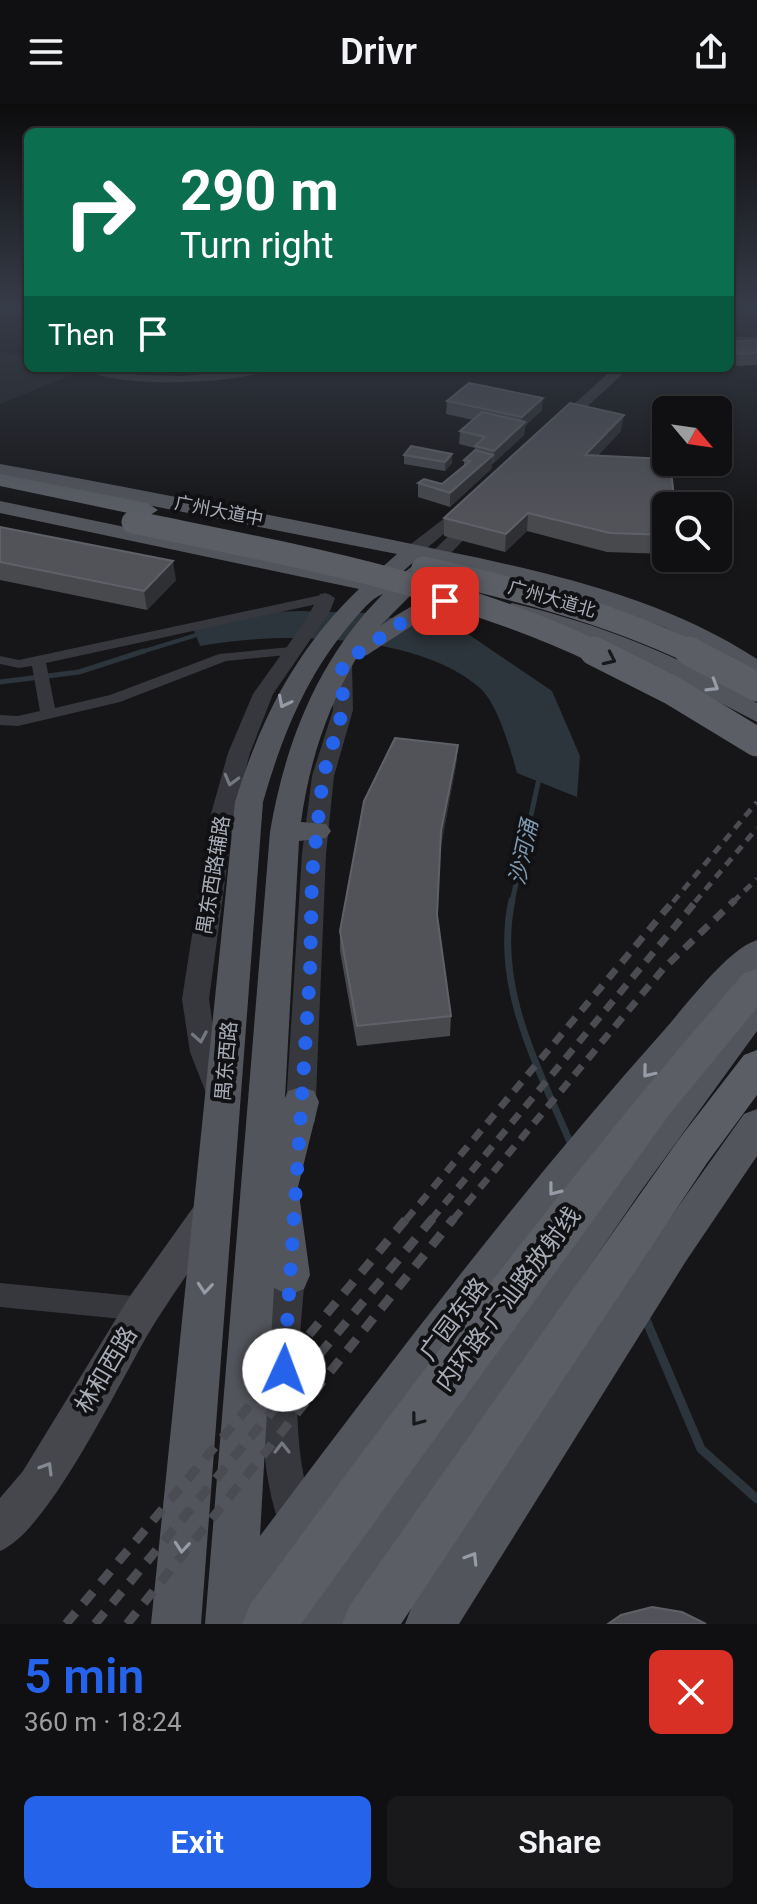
<!DOCTYPE html>
<html lang="en">
<head>
<meta charset="utf-8">
<style>
	body { margin:0; font-family:Roboto,"Noto Sans SC",sans-serif; background:#19191b; color:#f1f3f6; height:100vh; display:flex; flex-direction:column; font-size:30px; white-space:nowrap }
	* { box-sizing:border-box; margin:0 }
	p { font-size:26px; color:#9c9d9f }
	.icon { flex:none; width:44px; height:44px; fill:none; stroke:currentColor; stroke-width:2; stroke-linecap:round; stroke-linejoin:round }
	.map { position:relative; height:1520px; overflow:hidden }
	.sheet { display:flex; flex-direction:column; background:#101012; flex:1 }
	.sheet>* { flex:none }
	.top-card { position:absolute; left:24px; top:24px; width:710px; height:244px; border-radius:12px; box-shadow:0 2px 6px #0004,0 0 0 2px #303032; background:#0b6e4f; color:#fff; overflow:hidden }
	.needle { width:52px; rotate:119deg }
	.controls { position:absolute; left:652px; top:292px; display:grid; gap:16px }
	.controls a { display:grid; place-items:center; width:80px; height:80px; border-radius:12px; background:#101012; box-shadow:0 2px 6px #0004,0 0 0 2px #303032; font-size:40px }
	.pin { position:absolute; display:grid; place-items:center; width:68px; height:68px; color:#fff; margin:-34px; border-radius:16px; box-shadow:0 4px 12px #0006 }
	.me { position:absolute; width:88px; margin:-44px; rotate:2deg; stroke-linejoin:round; filter:drop-shadow(0 0 6px #0008) }
	.turn { display:flex; align-items:center; gap:28px; height:168px; padding:0 24px; font-size:36px }
	.turn .icon { width:104px; height:104px; stroke-width:2.5 }
	.turn b { display:block; font-size:56px; line-height:68px }
	.then { display:flex; align-items:center; height:76px; padding:0 24px; background:#0003; gap:16px; font-size:30px }
	.round { display:grid; place-items:center; flex:none; width:84px; height:84px; border-radius:12px; background:#19191b }
	.overview { display:flex; align-items:center; justify-content:space-between; height:136px; padding:0 24px }
	h1 { font-size:48px; font-weight:600; line-height:60px; color:#2563eb }
	.primary-button { display:flex; gap:16px; margin-top:auto; padding:16px 24px }
	.primary-button a { flex:1; height:92px; border-radius:12px; background:#2563eb; color:#fff; font-size:32px; font-weight:600; line-height:92px; text-align:center }
	.primary-button a+a { background:#19191b; color:#f1f3f6 }
	header { display:flex; justify-content:space-between; align-items:center; height:104px; padding:0 24px; background:#101012; font-size:36px; font-weight:600 }
	.map>svg:first-child { display:block }
	.built { fill:#222225 }
	.water { fill:#2c353c }
	.lines { fill:none; stroke-linecap:round; stroke-linejoin:round }
	.stream-far3 { stroke:#2c353c; stroke-width:4 }
	.stream-far2 { stroke:#2c353c; stroke-width:5 }
	.stream-far1 { stroke:#2c353c; stroke-width:7 }
	.stream { stroke:#2c353c; stroke-width:9 }
	.minor { fill:#37383d; fill-rule:evenodd }
	.tertiary { fill:#37383d; fill-rule:evenodd }
	.secondary { fill:#45474d; fill-rule:evenodd }
	.primary { fill:#53555c; fill-rule:evenodd }
	.trunk { fill:#5b5e65; fill-rule:evenodd }
	.rail-far2 { stroke:#4a4c52; stroke-width:5; stroke-dasharray:9 7; stroke-linecap:butt }
	.rail-far1 { stroke:#4a4c52; stroke-width:7; stroke-dasharray:12 9; stroke-linecap:butt }
	.rail { stroke:#4a4c52; stroke-width:9; stroke-dasharray:15 12; stroke-linecap:butt }
	.trunk-bridge-far1 { stroke:#5b5e65; stroke-width:23 }
	.trunk-bridge { stroke:#5b5e65; stroke-width:29 }
	.wall { fill:#47494d }
	.shaded-wall { fill:#2f3033 }
	.building { fill:#525359; stroke:#5f6168; stroke-width:2 }
	.oneway { stroke:#18191b }
	.oneway2 { stroke:#979ba6 }
	.oneway3 { stroke:#757881 }
	.oneway4 { stroke:#858993 }
	.route { stroke:#2563eb; stroke-width:14; stroke-dasharray:0 25.2 }
	.labels { text-anchor:middle; stroke-width:8; stroke-linejoin:round; paint-order:stroke }
	.far-street-label { font-size:18px; fill:#a8adb8; stroke:#111113 }
	.street-label { font-size:20px; fill:#a8adb8; stroke:#111113 }
	.water-label { font-size:22px; font-style:italic; fill:#7f9bb3; stroke:#111113 }
	.near-street-label { font-size:24px; fill:#a8adb8; stroke:#111113 }
</style>
</head>
<body>
<header><svg class="icon" aria-label="menu" viewBox="0 0 24 24"><path d="M4 6h16M4 12h16M4 18h16"/></svg>Drivr<svg class="icon" aria-label="share" viewBox="0 0 24 24"><path d="M12 15V3M7 8l5-5 5 5M5 13v7h14v-7"/></svg></header>
<div class="map">
<svg width="757" height="1520" viewBox="0 0 757 1520">
	<rect width="100%" height="100%" fill="#161618"/>
	<path class="built" d="M0 247 28 253V264H72L78 268 0 300Z"/>
	<path class="water" d="M302 507 366 509 465 528 552 587 580 652 577 693 517 669C511 647 498 601 481 585 420 529 277 527 200 542L193 524 271 508Z"/>
	<g class="lines">
		<path class="stream-far3" d="M138 549 203 529"/>
		<path class="stream-far2" d="M0 578 79 568 144 547
			M512 798 540 670"/>
		<path class="stream-far1" d="M512 796C493 884 539 964 572 1043"/>
		<path class="stream" d="M644 1211 701 1345 757 1395"/>
		<path class="minor" d="M730 233H757V239H730Z
			M274 264C246 280 120 284 92 268L97 265 139 271 183 272Z
			M326 490 331 491V497L46 559 55 604 110 591 219 550 291 543 298 547 296 550 226 557 120 598 18 622 0 621V611L18 612 40 607 32 562 19 564 0 560V552L19 556Z
			M0 1179 143 1193 152 1196 156 1205 152 1214 143 1217 0 1203Z"/>
		<path class="tertiary" d="M614 264H629L564 324H554V318Z
			M468 396 474 398V404L419 451H407V443Z
			M478 407 484 409V415L443 457H431V449L472 409Z
			M326 489 335 494 330 507 273 590 250 649 234 710 209 895 215 937 234 990 230 999 220 1002 210 999 190 948 182 895 211 710 228 649 253 590 304 519 320 490Z
			M342 554 352 560 353 606 334 672 326 750 315 1017 310 1026 300 1030 290 1026 285 1017 302 750 312 672 333 606 332 560Z
			M290 1142 302 1146 306 1157C300 1243 285 1337 317 1419L312 1433 298 1438 284 1433C249 1346 265 1248 274 1157L278 1146Z"/>
		<path class="secondary" d="M209 1093 221 1098 226 1109 221 1120C200 1152 177 1184 156 1217 123 1269 51 1426 0 1447V1394L23 1367 130 1192 197 1098Z"/>
		<path class="primary" d="M0 360C128 383 255 408 383 434 510 461 647 483 757 555V573L666 524 616 505 442 460 380 522C401 508 438 484 463 490L466 495 463 500 421 516 367 551 357 553C327 604 309 659 301 718L326 720 331 727 326 734 299 737 285 994 288 987 301 983 314 987 319 998 298 1083 310 1171 304 1185 289 1191 274 1184 260 1432C390 1259 522 1085 666 924 687 900 728 845 757 836V869L676 960 590 1069 256 1520H205L270 728C285 639 318 555 383 490 371 494 360 509 351 519 306 572 282 632 263 698L201 1520H151L235 698C260 616 296 545 359 485L0 409V397L370 474 397 450 0 372ZM417 455H422L391 478Z
			M512 499C599 520 681 551 757 599V618L631 552 569 529 504 511 500 506Z
			M757 890V927L641 1087 344 1520H289L296 1502C412 1342 526 1180 644 1022 666 991 725 900 757 890Z
			M757 1005V1052L686 1157 459 1520H405L412 1502 658 1131 744 1010Z"/>
		<path class="trunk" d="M0 370 147 399 158 406 147 413 0 382Z
			M757 865V904L672 1007 301 1520H242L250 1501C408 1285 568 1070 744 869Z
			M757 946V991L707 1059 401 1520H342L350 1501 679 1035 744 951Z"/>
		<path class="rail-far2" d="M673 798 757 698
			M695 798 757 724
			M733 798 757 775"/>
		<path class="rail-far1" d="M406 1116 674 796
			M431 1116 697 796
			M453 1116 663 865 735 796"/>
		<path class="rail" d="M66 1520 407 1114
			M95 1520 433 1114
			M127 1520 454 1114"/>
		<path class="trunk-bridge-far1" d="M133 418C292 451 451 479 598 549
			M423 464C515 484 607 508 693 549"/>
		<path class="trunk-bridge" d="M594 547 673 587 757 638
			M689 547 757 583"/>
	</g>
	<path class="wall" d="M757 236V261L737 262 730 253V237Z
		M447 297 542 306 525 322 524 331 492 360V364L450 403 418 393V379L442 380 464 362V356L475 346V344L459 340 460 327 473 316 446 310Z
		M621 327 598 351 666 402V450L607 448 527 427 505 448 444 432V414Z
		M452 350V359L445 367 404 360V351Z
		M0 423 176 476 147 506 0 476Z
		M458 641 456 661 440 747 437 811 451 912 450 932 357 942 340 847V827Z"/>
	<path class="shaded-wall" d="M543 294 542 306 525 322 524 331 493 360 494 347 521 321 522 313Z
		M624 311 621 327 583 368 585 351Z
		M452 350V359L445 367V358Z
		M493 351 492 364 450 403V389Z
		M528 409 527 427 505 448 506 430Z
		M173 457 176 476 147 506 144 487Z
		M458 641 456 661 440 747 441 727Z"/>
	<path class="building" d="M757 236V249L739 250 730 238Z
		M469 279 543 294 522 313 447 297Z
		M570 299 624 311 585 351 666 355V358H670L675 402H666V431L610 429 528 409 506 430 444 414Z
		M482 308 525 318 494 347 475 342 485 333 460 327Z
		M411 342 452 350 445 358 404 351Z
		M475 346 493 351 450 389 418 379 424 375 442 380 470 357 464 356Z
		M0 423 173 457 144 487 0 458Z
		M395 634 458 641 441 727 437 811 451 912 357 922 340 827 364 697Z
		M652 1503 682 1508 706 1520H608L621 1511Z"/>
	<defs><path id="oneway-chevron" d="M-2-3.5L2.5 0L-2 3.5" fill="none" stroke-width="1.6" stroke-linecap="round" stroke-linejoin="round" transform="scale(2)"/></defs>
	<g class="oneway">
		<use href="#oneway-chevron" transform="translate(610 555) rotate(25)"/>
		<use href="#oneway-chevron" transform="translate(417 1316) rotate(127)"/>
	</g>
	<g class="oneway2">
		<use href="#oneway-chevron" transform="translate(713 582) rotate(31)"/>
		<use href="#oneway-chevron" transform="translate(284 598) rotate(117)"/>
		<use href="#oneway-chevron" transform="translate(648 968) rotate(129)"/>
		<use href="#oneway-chevron" transform="translate(554 1086) rotate(128)"/>
		<use href="#oneway-chevron" transform="translate(205 1184) rotate(95)"/>
		<use href="#oneway-chevron" transform="translate(182 1443) rotate(95)"/>
		<use href="#oneway-chevron" transform="translate(472 1454) rotate(-58)"/>
	</g>
	<g class="oneway3">
		<use href="#oneway-chevron" transform="translate(231 676) rotate(105)"/>
		<use href="#oneway-chevron" transform="translate(200 933) rotate(80)"/>
		<use href="#oneway-chevron" transform="translate(282 1344) rotate(-90)"/>
	</g>
	<use class="oneway4" href="#oneway-chevron" transform="translate(47 1364) rotate(-59)"/>
	<linearGradient id="sky" x2="0" y2="1"><stop stop-color="#0c0c0d"/><stop offset="0.49" stop-color="#363c48"/><stop offset="1" stop-color="#363c48" stop-opacity="0"/></linearGradient>
	<rect width="757" height="413" fill="url(#sky)"/>
	<g class="lines">
		<path class="route" d="M284 1266 310 869 312 771 323 672 343 606 342 560 413 511 445 497"/>
	</g>
	<g class="labels">
		<g class="far-street-label">
			<text transform="translate(219 407) rotate(11)" y="6">广州大道中</text>
			<text transform="translate(552 495) rotate(16)" y="6">广州大道北</text>
		</g>
		<g class="street-label">
			<text transform="translate(213 771) rotate(-81)" y="7">禺东西路辅路</text>
			<text transform="translate(226 957) rotate(-85)" y="7">禺东西路</text>
		</g>
		<g class="water-label">
			<text transform="translate(523 748) rotate(-78)" y="8">沙河涌</text>
		</g>
		<g class="near-street-label">
			<text transform="translate(508 1195) rotate(-53)" y="8">内环路-广汕路放射线</text>
			<text transform="translate(454 1215) rotate(-53)" y="8">广园东路</text>
			<text transform="translate(106 1266) rotate(-59)" y="8">林和西路</text>
		</g>
	</g>
</svg>
<div class="controls">
<a><svg class="needle" viewBox="-14 -14 28 28"><path d="M0-13l5 13h-10z" fill="#e53935"/><path d="M0 13l5-13h-10z" fill="#9c9d9f"/></svg></a>
<a><svg class="icon" aria-label="search" viewBox="0 0 24 24"><circle cx="10" cy="10" r="6"/><path d="M15 15l6 6"/></svg></a>
</div>
<div class="pin" style="left:445px;top:497px;background:#d93025"><svg class="icon" aria-label="arrive" viewBox="0 0 24 24"><path d="M6 21V4h12l-3 4 3 4H6"/></svg></div>
<svg class="me" style="left:284px;top:1266px" viewBox="-20 -20 40 40"><circle r="19" fill="#fff"/><path d="M0-13L10 11 0 6-10 11z" fill="#2563eb"/></svg>
<div class="top-card">
<div class="turn"><svg class="icon" aria-label="right" viewBox="0 0 24 24"><path d="M7 20v-9h11M14 6l5 5-5 5"/></svg><div><b>290 m</b>Turn right</div></div>
<div class="then">Then<svg class="icon" aria-label="arrive" viewBox="0 0 24 24"><path d="M6 21V4h12l-3 4 3 4H6"/></svg></div>
</div>
</div>
<section class="sheet">
<div class="overview"><div><h1>5 min</h1><p>360 m · 18:24</p></div><a class="round" style="background:#d93025;color:#fff"><svg class="icon" aria-label="close" viewBox="0 0 24 24"><path d="M6 6l12 12M18 6L6 18"/></svg></a></div>
<div class="primary-button"><a>Exit</a><a>Share</a></div>
</section>
</body>
</html>
